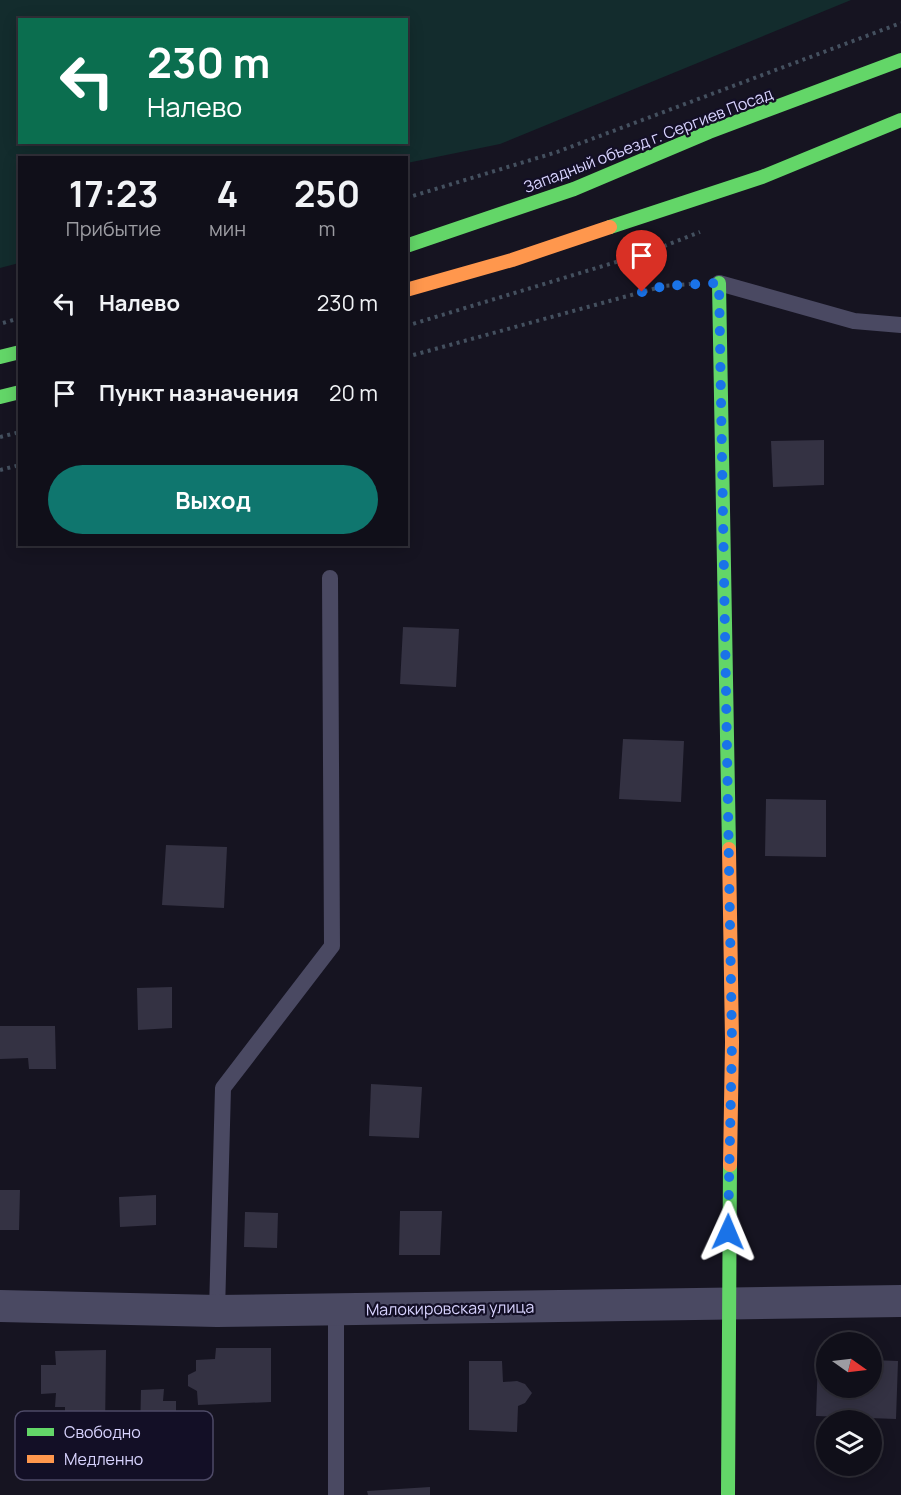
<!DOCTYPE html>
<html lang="ru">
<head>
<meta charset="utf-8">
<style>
	body { margin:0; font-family:Manrope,sans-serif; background:#1e1d26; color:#f1f3f6; height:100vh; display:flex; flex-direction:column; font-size:22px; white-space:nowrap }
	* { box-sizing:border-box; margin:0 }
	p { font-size:20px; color:#9c9ca2 }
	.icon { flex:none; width:33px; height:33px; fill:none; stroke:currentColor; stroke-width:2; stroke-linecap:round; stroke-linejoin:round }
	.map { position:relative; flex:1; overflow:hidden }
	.sheet { position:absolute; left:18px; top:156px; width:390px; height:390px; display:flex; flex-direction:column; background:#100f19; border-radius:0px; box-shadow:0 3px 15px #0003,0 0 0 2px #302f38 }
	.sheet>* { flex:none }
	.guide { position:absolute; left:18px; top:18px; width:390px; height:126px; border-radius:0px; box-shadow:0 3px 15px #0003,0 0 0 2px #302f38; background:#0b6e4f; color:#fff; overflow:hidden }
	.needle { width:39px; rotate:104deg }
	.buttons { position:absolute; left:816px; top:1332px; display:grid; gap:12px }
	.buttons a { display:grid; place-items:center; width:66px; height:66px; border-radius:50%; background:#100f19; box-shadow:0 3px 15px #0003,0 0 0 2px #302f38; font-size:30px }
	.pin { position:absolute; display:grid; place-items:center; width:51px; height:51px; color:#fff; margin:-62px -26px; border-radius:50% 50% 50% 0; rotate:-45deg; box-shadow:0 0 6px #0007 }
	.pin .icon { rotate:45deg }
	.me { position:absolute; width:66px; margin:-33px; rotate:1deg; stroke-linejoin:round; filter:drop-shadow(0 0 4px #0008) }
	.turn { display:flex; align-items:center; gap:21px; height:126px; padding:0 30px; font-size:27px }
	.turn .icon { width:78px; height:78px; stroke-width:2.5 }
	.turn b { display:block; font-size:42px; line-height:51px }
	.eta { display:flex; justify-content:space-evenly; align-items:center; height:102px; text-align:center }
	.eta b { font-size:36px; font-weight:700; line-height:42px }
	.button { display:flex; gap:12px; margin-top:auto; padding:12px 30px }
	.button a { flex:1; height:69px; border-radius:36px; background:#0f766e; color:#fff; font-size:24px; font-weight:700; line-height:69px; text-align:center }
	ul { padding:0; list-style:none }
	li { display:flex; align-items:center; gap:18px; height:90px; padding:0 30px }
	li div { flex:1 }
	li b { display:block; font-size:22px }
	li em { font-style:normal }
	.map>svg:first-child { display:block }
	.green { fill:#132c2d; fill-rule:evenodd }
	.building { fill:#343243 }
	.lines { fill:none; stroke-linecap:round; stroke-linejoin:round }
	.path { stroke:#44505f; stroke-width:4; stroke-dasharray:3 4.5; stroke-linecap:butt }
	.lane { stroke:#4a4962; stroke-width:16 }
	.street { stroke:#4a4962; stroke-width:32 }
	.fast { stroke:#63d668; stroke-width:14 }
	.slow { stroke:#ff974d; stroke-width:14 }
	.route { stroke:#1a73e8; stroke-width:10; stroke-dasharray:0 18 }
	.labels { text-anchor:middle; stroke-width:4.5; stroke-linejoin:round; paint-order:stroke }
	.street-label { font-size:16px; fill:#d9d4ff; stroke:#130f26 }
	.key { fill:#130f26; stroke:#4e4a67; stroke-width:1.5 }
	.key-label { font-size:16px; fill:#d9d4ff }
</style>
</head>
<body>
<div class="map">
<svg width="901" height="1495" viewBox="0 0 901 1495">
	<rect width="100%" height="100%" fill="#161421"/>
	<path class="green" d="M0 0H851L500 144 407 163 406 158H20L19 263 0 268ZM20 20H406V142H20Z"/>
	<path class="building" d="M824 440V485L773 487 771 441Z
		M403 627 459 629 456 687 400 684Z
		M623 739 684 741 681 802 619 799Z
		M766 799 826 800V857L765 856Z
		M166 845 227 847 224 908 162 905Z
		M172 987V1028L138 1030 137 988Z
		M0 1026H55L56 1069H29L28 1058 0 1059Z
		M371 1084 422 1087 419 1138 369 1136Z
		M0 1190H20L19 1230H0Z
		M156 1195V1225L120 1227 119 1197Z
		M400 1211H442L440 1255H399Z
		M245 1212 278 1213 277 1248 244 1247Z
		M216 1348H271V1402L198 1405 197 1391 188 1386V1375L196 1371V1360L215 1359Z
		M106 1350 105 1431 65 1433V1407H55L56 1393 41 1394V1365H56L55 1351Z
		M818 1358 826 1359V1388H872V1360L898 1361 896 1419 816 1416Z
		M469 1361H502L503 1382 517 1381 525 1384 532 1393 525 1403 518 1406 517 1432 469 1430Z
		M164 1389 163 1401H176V1428H164V1436H140L141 1390Z
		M430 1487V1495H368L367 1491Z"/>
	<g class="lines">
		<path class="path" d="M406 198 557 152 901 23
			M3 323 20 318
			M406 326 649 252 700 232
			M406 357 664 286 690 284
			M0 437 20 432
			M0 470 20 465"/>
		<path class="lane" d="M719 283 854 321 901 325
			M217 1311 223 1088 332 946 330 578
			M336 1495V1310"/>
		<path class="street" d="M0 1306 217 1311 901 1301"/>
		<path class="fast" d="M610 227 762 177 901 120
			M406 246 574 189 709 132 901 60
			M719 283 729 849
			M0 357 20 352
			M0 397 20 392
			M728 1495 730 1165"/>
		<path class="slow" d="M406 290 512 260 610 227
			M729 849 732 1042 730 1165"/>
	</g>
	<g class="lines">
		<path class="route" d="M642 292 664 286 719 283 732 1042 728 1232"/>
	</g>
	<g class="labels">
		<g class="street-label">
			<text transform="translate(648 140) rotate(-21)" y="6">Западный объезд г. Сергиев Посад</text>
			<text transform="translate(450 1308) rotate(-1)" y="6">Малокировская улица</text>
		</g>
	</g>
	<rect x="15" y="1411" width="198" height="69" rx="9" class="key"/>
	<rect x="27" y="1428" width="27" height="8" fill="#63d668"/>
	<rect x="27" y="1455" width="27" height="8" fill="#ff974d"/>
	<g class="key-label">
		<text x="64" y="1438">Свободно</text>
		<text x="64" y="1465">Медленно</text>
	</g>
</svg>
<div class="buttons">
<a><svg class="needle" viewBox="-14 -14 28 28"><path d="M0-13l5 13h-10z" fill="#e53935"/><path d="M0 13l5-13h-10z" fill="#9c9ca2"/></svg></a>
<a><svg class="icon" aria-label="layers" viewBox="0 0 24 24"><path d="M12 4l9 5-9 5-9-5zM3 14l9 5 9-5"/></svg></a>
</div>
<div class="pin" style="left:642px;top:292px;background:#d93025"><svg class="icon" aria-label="arrive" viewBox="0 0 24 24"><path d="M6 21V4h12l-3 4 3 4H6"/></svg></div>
<svg class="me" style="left:728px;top:1232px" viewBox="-20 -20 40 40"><path d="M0-17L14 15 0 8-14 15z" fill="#1a73e8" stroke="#fff" stroke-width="4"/></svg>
<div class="guide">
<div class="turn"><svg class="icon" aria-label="left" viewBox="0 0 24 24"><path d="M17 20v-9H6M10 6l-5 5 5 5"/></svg><div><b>230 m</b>Налево</div></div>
</div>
<section class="sheet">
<div class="eta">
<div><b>17:23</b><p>Прибытие</p></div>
<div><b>4</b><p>мин</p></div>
<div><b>250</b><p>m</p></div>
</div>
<ul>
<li><svg class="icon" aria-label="left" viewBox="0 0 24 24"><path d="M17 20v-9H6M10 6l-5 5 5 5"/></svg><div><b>Налево</b></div><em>230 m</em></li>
<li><svg class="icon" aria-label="arrive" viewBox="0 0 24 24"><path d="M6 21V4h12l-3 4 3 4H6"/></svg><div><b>Пункт назначения</b></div><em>20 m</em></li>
</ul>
<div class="button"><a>Выход</a></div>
</section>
</div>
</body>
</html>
